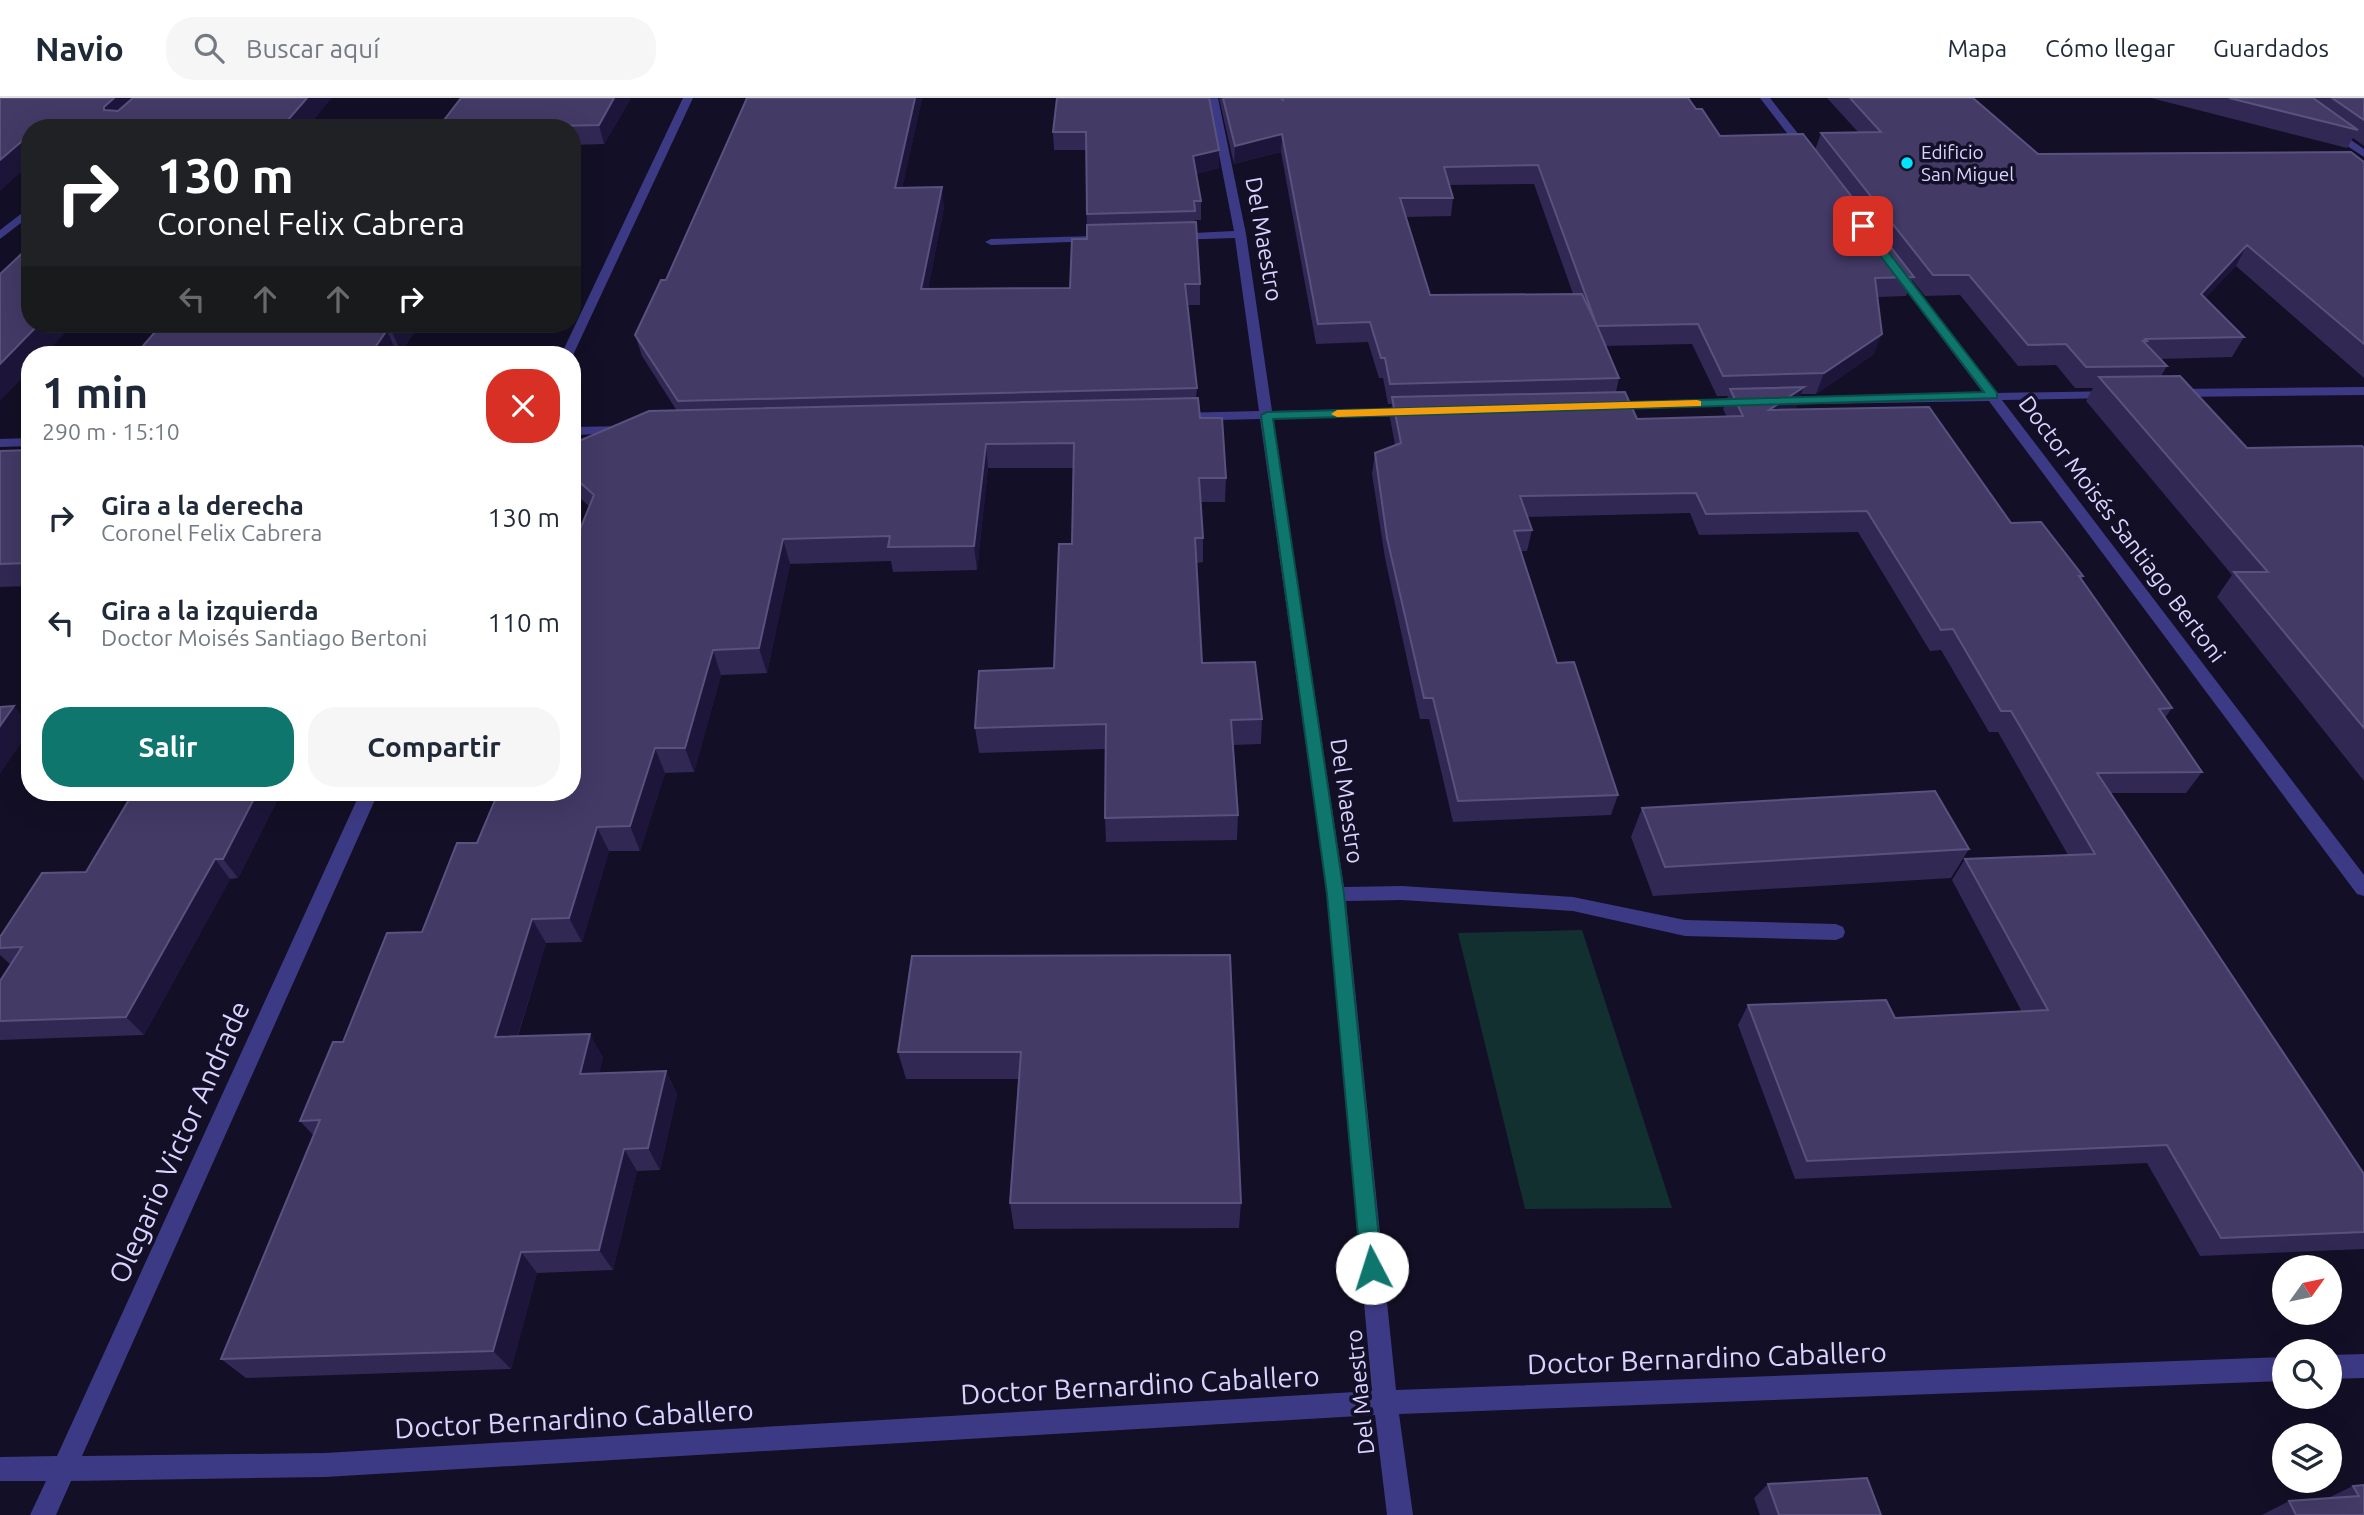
<!DOCTYPE html>
<html lang="es">
<head>
<meta charset="utf-8">
<style>
	body { margin:0; font-family:Ubuntu,sans-serif; background:#f6f6f7; color:#1f2937; height:100vh; display:flex; flex-direction:column; font-size:26px; white-space:nowrap }
	* { box-sizing:border-box; margin:0 }
	p { font-size:23px; color:#747a83 }
	.icon { flex:none; width:38px; height:38px; fill:none; stroke:currentColor; stroke-width:2; stroke-linecap:round; stroke-linejoin:round }
	.map { position:relative; flex:1; overflow:hidden }
	.sheet { position:absolute; left:21px; top:248px; width:560px; height:455px; display:flex; flex-direction:column; background:#fff; border-radius:28px; box-shadow:0 7px 28px #0002 }
	.sheet>* { flex:none }
	.guide { position:absolute; left:21px; top:21px; width:560px; height:214px; border-radius:28px; box-shadow:0 7px 28px #0002; background:#202124; color:#fff; overflow:hidden }
	.needle { width:46px; rotate:57deg }
	.fabs { position:absolute; left:2272px; top:1157px; display:grid; gap:14px }
	.fabs a { display:grid; place-items:center; width:70px; height:70px; border-radius:50%; background:#fff; box-shadow:0 7px 28px #0002; font-size:35px }
	.pin { position:absolute; display:grid; place-items:center; width:60px; height:60px; color:#fff; margin:-30px; border-radius:14px; box-shadow:0 4px 10px #0006 }
	.me { position:absolute; width:77px; margin:-38px; rotate:355deg; stroke-linejoin:round; filter:drop-shadow(0 0 5px #0008) }
	.turn { display:flex; align-items:center; gap:24px; height:147px; padding:0 21px; font-size:32px }
	.turn .icon { width:91px; height:91px; stroke-width:2.5 }
	.turn b { display:block; font-size:49px; line-height:60px }
	.lanes { display:flex; align-items:center; height:66px; padding:0 21px; background:#0003; justify-content:center; gap:35px; direction:ltr }
	.lanes .off { opacity:.35 }
	.round { display:grid; place-items:center; flex:none; width:74px; height:74px; border-radius:28px; background:#f6f6f7 }
	.head { display:flex; align-items:center; justify-content:space-between; height:119px; padding:0 21px }
	h1 { font-size:42px; font-weight:700; line-height:52px }
	.button { display:flex; gap:14px; margin-top:auto; padding:14px 21px }
	.button a { flex:1; height:80px; border-radius:28px; background:#0f766e; color:#fff; font-size:28px; font-weight:700; line-height:80px; text-align:center }
	.button a+a { background:#f6f6f7; color:#1f2937 }
	ul { padding:0; list-style:none }
	li { display:flex; align-items:center; gap:21px; height:105px; padding:0 21px }
	li div { flex:1 }
	li b { display:block; font-size:26px }
	li em { font-style:normal }
	header { display:flex; align-items:center; gap:42px; box-sizing:border-box; height:98px; padding:0 35px; background:#fff; border-bottom:2px solid #e0e1e3 }
	header strong { font-size:33px }
	nav { display:flex; gap:38px; margin-inline-start:auto; font-size:24px }
	.search { width:490px; height:63px; background:#f6f6f7; display:flex; align-items:center; gap:18px; box-sizing:border-box; padding:0 24px; border-radius:28px; color:#747a83; font-size:26px }
	.map>svg:first-child { display:block }
	.green { fill:#12302f }
	.lines { fill:none; stroke-linecap:round; stroke-linejoin:round }
	.minor { fill:#3d3a85; fill-rule:evenodd }
	.wall { fill:#312854; fill-rule:evenodd }
	.shaded-wall { fill:#1d163a }
	.building { fill:#433a66; stroke:#5a527e; stroke-width:2; fill-rule:evenodd }
	.route { fill:#0f766e; stroke:#0a4d48; stroke-width:2 }
	.slow { fill:#f59e0b }
	.poi-dot { fill:#00e5ff; stroke:#130f26; stroke-width:2.5 }
	.labels { text-anchor:middle; stroke-width:7; stroke-linejoin:round; paint-order:stroke }
	.far-poi-label { font-size:19px; fill:#d9d4ff; stroke:#130f26; text-anchor:start }
	.street-label { font-size:23px; fill:#d9d4ff; stroke:#130f26 }
	.near-street-label { font-size:28px; fill:#d9d4ff; stroke:#130f26 }
</style>
</head>
<body>
<header>
<strong>Navio</strong>
<div class="search"><svg class="icon" aria-label="search" viewBox="0 0 24 24"><circle cx="10" cy="10" r="6"/><path d="M15 15l6 6"/></svg>Buscar aquí</div>
<nav><a>Mapa</a><a>Cómo llegar</a><a>Guardados</a></nav>
</header>
<div class="map">
<svg width="2364" height="1417" viewBox="0 0 2364 1417">
	<rect width="100%" height="100%" fill="#130f26"/>
	<path class="green" d="M1582 832 1672 1110 1525 1111 1458 835Z"/>
	<g class="lines">
		<path class="minor" d="M683 0H693L573 257H561Z
			M1208 0H1218L1246 136 1272 313 1412 310 1419 314 1412 318 1273 321 1344 789 1402 788 1573 799 1685 822 1836 826 1843 829 1845 834 1843 839 1836 842 1685 838 1573 813 1402 802 1346 803 1396 1292 2284 1259V1283L1399 1316 1413 1417H1387L1375 1317 325 1379 71 1383 56 1417H30L46 1383H0V1359L57 1358 360 695H378L82 1358 325 1355 1372 1293 1327 796 1260 321 1178 323 1171 319 1178 315 1259 313 1235 140 1174 142 1168 139 1174 136 1234 133Z
			M1760 0H1770L1811 52V56H1803Z
			M2326 30H2334L2364 51V59L2326 34Z
			M30 109V118L0 141V132Z
			M1093 138 1097 139V143L991 147 985 144 991 141Z
			M1896 168 1900 169 1996 295 2117 293V299L2112 300 2002 302 2364 777V798L2357 796 1989 303 1771 307V301L1776 300 1983 295 1890 171Z
			M2364 289V297L2175 299 2169 295 2175 291Z
			M1748 300 1753 301V307L1608 312 1601 308 1608 304Z
			M628 328 635 332 633 335 572 337V329Z
			M30 340V348L0 349V341Z
			M2364 1256V1280L2329 1281V1257Z"/>
	</g>
	<path class="wall" d="M461 0H631L604 46 572 47V30H438Z
		M747 0H922L902 90 944 109 928 191 1070 190 1087 141 1086 52H1054L1053 34 1057 0 1219 70 1196 76 1201 103V122H1195L1200 186V207H1187L1197 290 1196 300 1200 320 1226 380 1225 404H1201L1203 440V464L1196 465 1202 565 1262 621 1261 646 1233 647 1238 717 1237 742 1106 744 1105 720 1106 651 979 655 975 630 1054 570 1072 446 1073 370H988L977 472 893 474 891 463 790 466 767 575 721 577 694 674 665 675 640 753H609L582 844 546 845 518 938 603 959 599 975 666 973 677 996 660 1072 637 1073 613 1172 537 1175 511 1271 246 1280 221 1261 314 1038 300 1023 343 944 422 834 477 745 572 695 590 409 572 393V346L677 313 642 258 635 237 666 182Z
		M1219 0H1688L1696 11 1720 38 1815 52 1821 35 1858 34 1827 0H1973L2038 56 2364 64V280L2236 168 2205 200 2244 239 2232 259 2160 261 2167 268 2161 278 2247 350H2364V683L2217 499 2232 477 2086 303 2093 290H2075L2056 267 2018 268 1960 197 1925 198 1912 182 1906 198 1878 199 1874 256 1816 296H1801L1796 309 1793 312 2011 425 2083 478 2082 481 2172 610 2165 620 2202 674 2186 695H2111L2364 1076V1151L2200 1158 2147 1065 1795 1081 1738 927 1748 907 1895 920 2022 914 1952 782 1965 761 2068 757 1998 634H1989L1941 552 1930 553 1858 434 1699 437 1690 415 1527 419 1532 432 1527 453H1521L1557 565 1618 697 1611 717 1453 724 1429 621H1420L1385 460 1372 376 1375 355 1395 347 1390 320 1392 306H1388L1383 280H1379L1368 244 1316 246 1281 54 1234 66ZM1534 86 1573 196 1430 197 1406 119 1451 118 1453 100 1450 87ZM1692 246 1717 298H1728L1723 311 1727 319 1637 321 1616 294 1619 280 1605 248Z
		M2151 0H2364V48L2353 40 2347 50Z
		M420 226 401 254H396L394 257H135Z
		M30 352V488L0 489V353Z
		M281 695 238 780 230 781 144 937 0 942V883L11 867 0 857V839L86 774Z
		M1642 710 1969 751 1951 780 1653 798 1631 739Z
		M1230 857 1241 1105 1239 1130 1014 1131 1010 1105 1019 981H906L898 954Z
		M1768 1386 1881 1417H1760L1754 1400Z
		M2364 1387V1417H2262L2289 1403 2328 1400 2353 1388Z"/>
	<path class="shaded-wall" d="M114 0H145L114 28 104 12V9Z
		M307 0H332L307 30H281Z
		M614 0H631L604 46 599 27Z
		M915 0H922L898 109 895 90Z
		M1282 36 1281 54 1234 66 1235 48Z
		M28 38 30 41V66L0 93V62Z
		M1219 52V70L1193 77V58Z
		M942 89 944 109 924 212 921 191Z
		M2247 147 2236 168 2189 217 2201 196Z
		M39 226H74L44 257H30V272L0 303V266Z
		M396 226H420L401 254 391 232Z
		M387 232 396 254 394 257H370Z
		M1882 236 1874 256 1816 296 1824 275Z
		M1804 289 1796 309 1762 333 1769 312Z
		M986 346 988 370 977 472 974 448Z
		M783 441 790 466 767 575 759 550Z
		M713 552 721 577 694 674 685 650Z
		M14 608 30 627V632L0 676V628Z
		M655 650 665 675 640 753 630 728Z
		M257 695H281L238 780 223 761Z
		M597 729 609 753 582 844 569 820Z
		M215 761 230 781 144 937 126 919Z
		M532 821 546 845 510 962 495 939Z
		M590 936 603 959 594 998 580 976Z
		M666 973 677 996 660 1072 648 1050Z
		M624 1051 637 1073 613 1172 599 1152Z
		M521 1154 537 1175 511 1271 493 1253Z"/>
	<path class="building" d="M0 0H114L104 9V12L118 13 133 0H307L281 30H30V38H28L0 62Z
		M461 0H614L599 27 513 29 512 30H438Z
		M747 0H915L895 90 942 89 921 191 1070 190 1072 141H1087V127L1196 124 1200 186H1185L1197 290 678 303 635 237 661 182H666Z
		M1057 0H1209L1219 52 1193 58 1201 103H1194L1195 113 1087 116 1086 34H1053Z
		M1223 0H1280L1283 2V0H1688L1696 11H1702L1720 38 1803 36 1914 179 1875 180 1882 236 1824 275 1723 278 1698 226 1597 228 1619 280 1390 286 1385 260H1381L1370 224 1318 226 1282 36 1235 48ZM1538 67 1597 228 1582 196 1430 197 1400 100H1453L1444 69Z
		M1850 0H1973L2038 56 2351 54 2364 64V246L2247 147 2201 196 2244 239 2145 241 2147 243H2143L2167 268 2086 269 2066 246 2028 247 1969 177H1933L1821 35 1881 34Z
		M2229 0H2313L2358 32Z
		M2332 0H2364V22Z
		M30 148V226H39L0 266V176Z
		M162 226H396L391 232H387L370 257H135Z
		M2180 278 2247 350 2362 348 2364 350V630L2234 474H2268L2099 279Z
		M1804 289 1769 312 1929 309 2011 425 2041 424 2083 478H2079L2172 610 2159 611 2202 674 2097 675 2364 1076V1134L2221 1140 2167 1047 1807 1063 1748 907 1886 902 1895 920 2048 912 1965 761 2095 756 2011 613H2001L1953 531 1941 532 1867 413 1706 416 1696 395 1520 398 1532 432 1514 433 1557 565 1574 564 1618 697 1458 703 1433 600H1424L1387 440 1375 355 1401 345 1392 299 1625 294 1637 321 1743 318 1730 291Z
		M1198 300 1200 320H1222L1226 380H1199L1203 440H1195L1202 565 1255 564 1262 621 1231 622 1238 717 1105 720 1106 626 975 630 979 573 1054 570 1059 446H1072L1074 345 986 346 974 448 888 449 890 438 783 441 759 550 713 552 685 650H655L630 728 597 729 569 820 532 821 495 939 590 936 580 976 666 973 648 1050 624 1051 599 1152 521 1154 493 1253 221 1261 320 1022 300 1023 333 944H343L387 835 422 834 457 745H477L498 695H572V451L594 397 572 377V346L649 313Z
		M30 352V465L0 466V353Z
		M14 608 0 628V609Z
		M1935 693 1969 751 1665 769 1642 710Z
		M133 695H257L223 761H215L126 919 0 923V883L22 849 0 850V839L42 775 86 774Z
		M1230 857 1241 1105H1010L1021 954H898L912 858Z
		M1867 1380 1881 1417H1779L1768 1386Z
		M2364 1387V1417H2296L2289 1403 2359 1398 2353 1388Z"/>
	<path class="route" d="M1859 125H1866L1997 295V300L1273 321 1344 796 1382 1170 1379 1177 1372 1180 1364 1177 1361 1170 1327 796 1261 317 1267 314 1984 294 1859 130Z"/>
	<path class="slow" d="M1697 302 1701 303V308L1337 319 1331 316 1337 312Z"/>
	<circle class="poi-dot" cx="1907" cy="65" r="7"/>
	<g class="labels">
		<g class="far-poi-label">
			<text x="1921" y="61">Edificio<tspan x="1921" dy="22">San Miguel</tspan></text>
		</g>
		<g class="street-label">
			<text transform="translate(1264 141) rotate(80)" y="8">Del Maestro</text>
			<text transform="translate(2122 431) rotate(53)" y="8">Doctor Moisés Santiago Bertoni</text>
			<text transform="translate(1347 703) rotate(82)" y="8">Del Maestro</text>
			<text transform="translate(1360 1294) rotate(-96)" y="8">Del Maestro</text>
		</g>
		<g class="near-street-label">
			<text transform="translate(179 1044) rotate(-66)" y="10">Olegario Victor Andrade</text>
			<text transform="translate(1707 1260) rotate(-2)" y="10">Doctor Bernardino Caballero</text>
			<text transform="translate(1140 1287) rotate(-3)" y="10">Doctor Bernardino Caballero</text>
			<text transform="translate(574 1321) rotate(-3)" y="10">Doctor Bernardino Caballero</text>
		</g>
	</g>
</svg>
<div class="fabs">
<a><svg class="needle" viewBox="-14 -14 28 28"><path d="M0-13l5 13h-10z" fill="#e53935"/><path d="M0 13l5-13h-10z" fill="#747a83"/></svg></a>
<a><svg class="icon" aria-label="search" viewBox="0 0 24 24"><circle cx="10" cy="10" r="6"/><path d="M15 15l6 6"/></svg></a>
<a><svg class="icon" aria-label="layers" viewBox="0 0 24 24"><path d="M12 4l9 5-9 5-9-5zM3 14l9 5 9-5"/></svg></a>
</div>
<div class="pin" style="left:1863px;top:128px;background:#d93025"><svg class="icon" aria-label="arrive" viewBox="0 0 24 24"><path d="M6 21V4h12l-3 4 3 4H6"/></svg></div>
<svg class="me" style="left:1372px;top:1170px" viewBox="-20 -20 40 40"><circle r="19" fill="#fff"/><path d="M0-13L10 11 0 6-10 11z" fill="#0f766e"/></svg>
<div class="guide">
<div class="turn"><svg class="icon" aria-label="right" viewBox="0 0 24 24"><path d="M7 20v-9h11M14 6l5 5-5 5"/></svg><div><b>130 m</b>Coronel Felix Cabrera</div></div>
<div class="lanes"><svg class="icon off" aria-label="left" viewBox="0 0 24 24"><path d="M17 20v-9H6M10 6l-5 5 5 5"/></svg><svg class="icon off" aria-label="ahead" viewBox="0 0 24 24"><path d="M12 20V5M6 11l6-6 6 6"/></svg><svg class="icon off" aria-label="ahead" viewBox="0 0 24 24"><path d="M12 20V5M6 11l6-6 6 6"/></svg><svg class="icon" aria-label="right" viewBox="0 0 24 24"><path d="M7 20v-9h11M14 6l5 5-5 5"/></svg></div>
</div>
<section class="sheet">
<div class="head"><div><h1>1 min</h1><p>290 m · 15:10</p></div><a class="round" style="background:#d93025;color:#fff"><svg class="icon" aria-label="close" viewBox="0 0 24 24"><path d="M6 6l12 12M18 6L6 18"/></svg></a></div>
<ul>
<li><svg class="icon" aria-label="right" viewBox="0 0 24 24"><path d="M7 20v-9h11M14 6l5 5-5 5"/></svg><div><b>Gira a la derecha</b><p>Coronel Felix Cabrera</p></div><em>130 m</em></li>
<li><svg class="icon" aria-label="left" viewBox="0 0 24 24"><path d="M17 20v-9H6M10 6l-5 5 5 5"/></svg><div><b>Gira a la izquierda</b><p>Doctor Moisés Santiago Bertoni</p></div><em>110 m</em></li>
</ul>
<div class="button"><a>Salir</a><a>Compartir</a></div>
</section>
</div>
</body>
</html>
